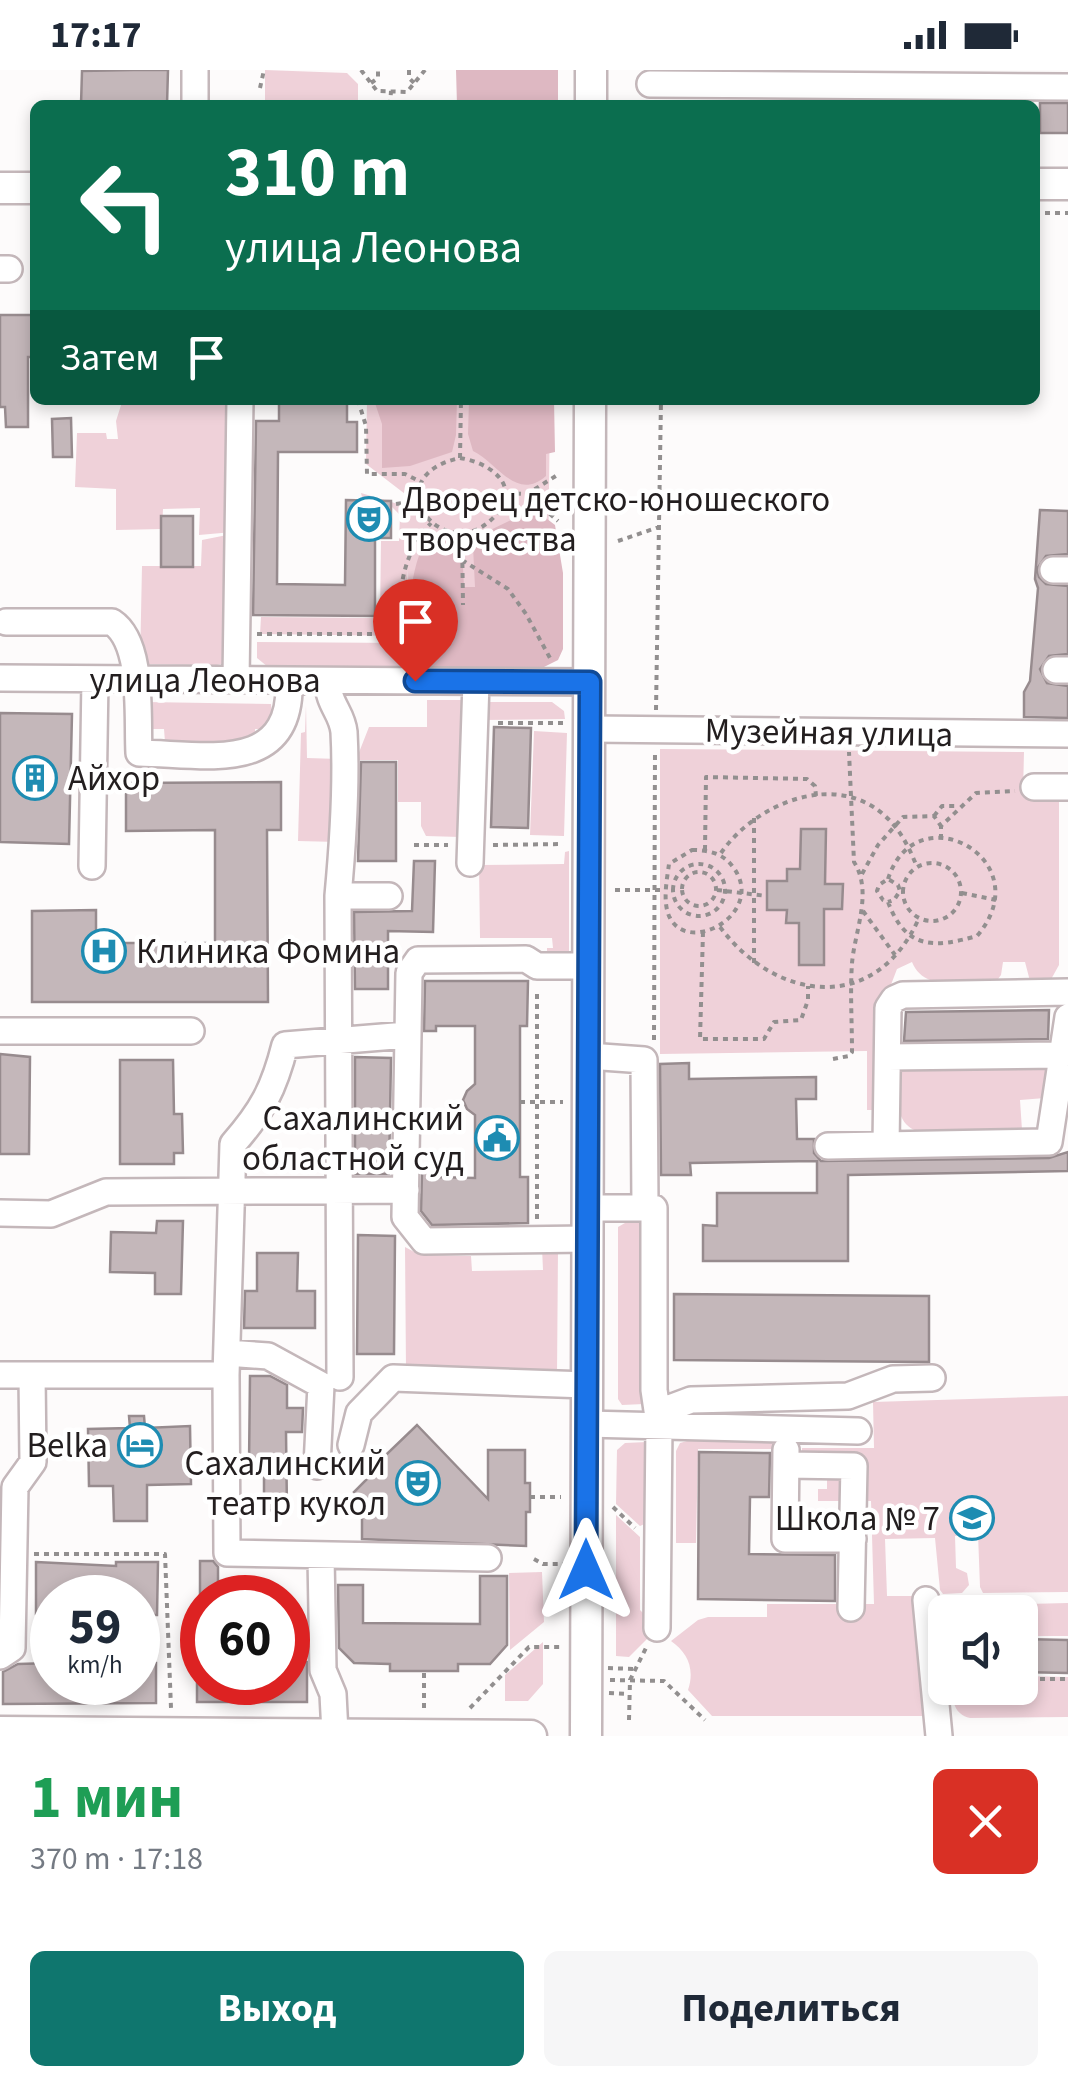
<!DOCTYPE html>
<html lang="ru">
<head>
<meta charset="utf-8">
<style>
	body { margin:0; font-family:"Source Sans 3",sans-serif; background:#f6f6f7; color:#1f2937; height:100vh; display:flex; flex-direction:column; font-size:38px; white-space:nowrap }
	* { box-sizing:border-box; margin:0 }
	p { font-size:32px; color:#747a83 }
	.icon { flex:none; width:55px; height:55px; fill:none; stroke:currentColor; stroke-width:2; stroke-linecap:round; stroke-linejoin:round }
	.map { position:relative; height:1666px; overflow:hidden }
	.panel { display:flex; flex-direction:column; background:#fff; flex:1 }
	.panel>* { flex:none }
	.banner { position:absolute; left:30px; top:30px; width:1010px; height:305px; border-radius:15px; box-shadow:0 5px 15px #0003; background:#0b6e4f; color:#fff; overflow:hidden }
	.fabs { position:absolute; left:928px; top:1525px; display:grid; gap:20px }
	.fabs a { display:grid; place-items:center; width:110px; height:110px; border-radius:15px; background:#fff; box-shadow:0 5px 15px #0003; font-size:50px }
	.speed { position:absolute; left:30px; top:1505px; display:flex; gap:20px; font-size:50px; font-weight:700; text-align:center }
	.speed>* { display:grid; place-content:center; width:130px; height:130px; border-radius:50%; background:#fff; box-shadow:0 5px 15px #0003; line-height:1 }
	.speed small { font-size:25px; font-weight:400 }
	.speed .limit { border:15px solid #d22; background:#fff; color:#111 }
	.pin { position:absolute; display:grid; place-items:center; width:85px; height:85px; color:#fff; margin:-102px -42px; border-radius:50% 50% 50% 0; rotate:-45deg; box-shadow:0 0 10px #0007 }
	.pin .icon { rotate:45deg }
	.me { position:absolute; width:110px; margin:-55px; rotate:0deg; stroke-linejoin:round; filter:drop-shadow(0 0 8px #0008) }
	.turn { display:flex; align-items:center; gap:35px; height:210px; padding:0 30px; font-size:45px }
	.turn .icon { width:130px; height:130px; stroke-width:2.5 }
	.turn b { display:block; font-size:70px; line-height:85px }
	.then { display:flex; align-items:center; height:95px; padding:0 30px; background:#0003; gap:20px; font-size:38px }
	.round { display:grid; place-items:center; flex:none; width:105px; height:105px; border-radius:15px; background:#f6f6f7 }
	.head { display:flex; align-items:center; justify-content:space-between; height:170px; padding:0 30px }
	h1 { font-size:60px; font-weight:700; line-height:75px; color:#1e9e55 }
	.primary-button { display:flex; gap:20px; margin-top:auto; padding:20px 30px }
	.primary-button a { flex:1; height:115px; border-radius:15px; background:#0f766e; color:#fff; font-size:40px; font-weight:700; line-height:115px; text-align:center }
	.primary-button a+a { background:#f6f6f7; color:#1f2937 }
	.status { display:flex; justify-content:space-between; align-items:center; height:70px; padding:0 50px; background:#fff; direction:ltr }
	.status svg { height:28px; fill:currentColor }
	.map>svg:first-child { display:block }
	.green { fill:#efd1d9 }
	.forest { fill:#deb8c2 }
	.building { fill:#c4b7ba; stroke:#978b8e; stroke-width:2.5 }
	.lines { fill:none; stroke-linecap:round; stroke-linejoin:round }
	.minor-casing { stroke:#c4b7ba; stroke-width:30 }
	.major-casing { stroke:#c4b7ba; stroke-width:35 }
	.path { stroke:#928f8f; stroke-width:4; stroke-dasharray:5 5; stroke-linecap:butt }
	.minor { stroke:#fff; stroke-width:25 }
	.major { stroke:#fff; stroke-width:30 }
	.route-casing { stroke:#114b97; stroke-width:25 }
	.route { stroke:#1a73e8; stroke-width:18 }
	.labels { text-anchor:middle; stroke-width:9; stroke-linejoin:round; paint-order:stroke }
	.poi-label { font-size:35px; fill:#231e1f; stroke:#fff; text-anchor:end }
	.street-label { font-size:35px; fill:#231e1f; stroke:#fff }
</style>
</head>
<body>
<div class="status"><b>17:17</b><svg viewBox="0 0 49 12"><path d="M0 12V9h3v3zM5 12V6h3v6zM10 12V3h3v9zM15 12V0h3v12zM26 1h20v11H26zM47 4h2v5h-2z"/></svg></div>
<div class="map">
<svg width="1068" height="1666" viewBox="0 0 1068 1666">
	<rect width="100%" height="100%" fill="#fdfbfb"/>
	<path class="green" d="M265 0 347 3 358 14V35H265Z
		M232 330 233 462 199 465 200 438 163 439 162 459 116 460V419L75 417 77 363H106L107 369H118L116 351 122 332Z
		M367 330H550L547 595 518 597 409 595 408 500 403 566 260 564 261 547 380 548 381 471H399L400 445 392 437 362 427 361 423 408 437 409 427 366 394Z
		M232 464 226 593 217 595 140 594 142 496H201L202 470Z
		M257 572 403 573 399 598 268 597 257 588Z
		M427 630H471L460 767 426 766 421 756V732H398V690H356L369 657H427Z
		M145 632 271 634 273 659H255V672H165L164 659H141Z
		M480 632H552L564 641 565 649 479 650Z
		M306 635 307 688 339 689 338 772 298 771 301 663 305 662Z
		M534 661 567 663 564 766 530 765Z
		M660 679 1024 682 1023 723 1059 728V895L1049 913 1030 911 1025 892H1003L1001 905 995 913C968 912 924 923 912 892L897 899 884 933 883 1040H867V981L660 984Z
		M569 781V886L547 885V878H553L552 868H480L479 795 564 794 565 782Z
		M897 992H1055L1045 1028 1020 1030 1022 1060 917 1061C891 1052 897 1015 897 992Z
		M625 1153H648L644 1334 622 1335 618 1329V1157Z
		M405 1177 420 1185 471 1186 472 1201 543 1200 542 1178 558 1180 557 1305 406 1300Z
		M1068 1326V1522L983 1523 980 1517 978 1464 955 1466 956 1498 967 1503 969 1515 962 1523 943 1524 940 1520 935 1468 885 1469 887 1526H919L926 1646H712L688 1620C695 1599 688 1583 671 1571L698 1550 708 1547H767V1534H874L871 1431H818V1419H827V1399L801 1407 802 1378H874L873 1332Z
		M687 1371H776L777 1379H698L696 1473H676V1381L680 1373Z
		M647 1372 649 1452 640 1456 616 1434 617 1380 625 1373Z
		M616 1445 640 1467V1540L648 1548 649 1567 629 1587 616 1586Z
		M542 1502 544 1552 510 1580 509 1503Z
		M1068 1533V1566H1020V1542H980V1535Z
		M543 1572V1614L528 1631H505V1605Z
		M1020 1606 1068 1607V1647L970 1648C954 1644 953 1632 952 1618H1020Z"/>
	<path class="forest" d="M456 0H558V35H457Z
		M374 330H457L456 365 452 382 410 396 382 398V354Z
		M469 330H554L555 382 546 384V406C516 432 498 393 473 381L468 364Z
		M534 439 555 455 563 503V579L558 590 538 600 407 597C410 552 405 501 431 461L456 468 462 477 464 517H475L473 476 476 467Z"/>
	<path class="building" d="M133 0H168L167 35H81L82 1Z
		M1040 33H1068V63H1040Z
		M0 245H35V287H28V357H6L5 337H0Z
		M279 330H347V352H357V382H278L277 514 345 515 346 430 391 431V468H375V546L253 545 256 351H279Z
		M71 348 72 387H53L52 349Z
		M1040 440 1068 441V484L1046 486 1037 499 1039 507 1046 514 1068 516V584L1049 586 1040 599 1047 613 1068 616V648L1024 647V622L1030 611 1038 518 1035 509Z
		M161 446H193V497H161Z
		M0 643 72 644 69 774 0 772Z
		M494 657 531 658 528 758 491 757Z
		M361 692H396V791H358Z
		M281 712V760H267L268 932H32V841L96 840V873H215V760L126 761V713Z
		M801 759H826L825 814H843L842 839H824V895H799V853H786L787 840H767V811H787V799H800Z
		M414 791H435L433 862 388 861V919H355L354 842 412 841Z
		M425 911H528L527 956H520V1107H528V1153L432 1155 421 1141 422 1102H436L435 1107 475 1108V1045L467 1039 463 1030 467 1021 475 1014V956H436V961H424Z
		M1049 940 1048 969 904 971 906 942Z
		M0 984 30 987 29 1084H0Z
		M355 987 391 988 389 1104H355Z
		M120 990H173L174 1044H182L183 1083H174V1094H120Z
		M689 993V1009L816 1007V1029H796L797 1069H814V1083L821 1091 1049 1088 1068 1082V1101L848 1105V1191H703V1155L717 1156V1123H817V1091L690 1093 691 1105H661L660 994Z
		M157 1151H183L181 1224H155V1203L110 1202 111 1162 156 1163Z
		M358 1165 395 1166 394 1284H357Z
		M257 1183H298L297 1221H315V1258H244L245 1221H257Z
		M674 1224 929 1226V1292L674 1290Z
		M250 1306H270L287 1315V1338H303L302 1362H286L287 1441 264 1440V1395H249Z
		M129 1346H144L145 1358 190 1356 191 1414 147 1415V1451H114L113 1416H89L88 1359 130 1358Z
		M417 1355 488 1429V1380H525V1413H530V1442H526V1476L362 1469V1431L354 1422 369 1407 366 1404Z
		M699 1382 770 1383 769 1427H750L749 1484 835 1485V1531L698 1529Z
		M200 1491H213L218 1497V1524H200Z
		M36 1492 116 1496V1492H158L157 1545H138V1528H52V1545L36 1544Z
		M480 1506H507V1575L490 1594H458V1601H390V1594L354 1593 339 1578 338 1515H363V1553L480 1554Z
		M1020 1569 1068 1570V1603L1020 1602Z
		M288 1592H307V1632H197V1612H288Z
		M52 1593V1612H138V1593H156V1633L3 1634V1602L18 1594Z"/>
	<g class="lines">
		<g class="minor-casing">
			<path id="minor" d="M650 14 1068 17
				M195 35V0
				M0 199H9
				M1053 500H1068
				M6 552H112C144 573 137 647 139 683 205 684 293 706 289 610
				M1056 600H1068
				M0 608 590 612
				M236 610 240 330
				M328 611C328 635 342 642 344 662 347 716 343 772 338 826L340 1307
				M590 659 1068 664
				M1034 717H1068
				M470 793 476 612
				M92 796 95 609
				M338 826H389
				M0 961H191
				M407 965 285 975C274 1019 262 1041 233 1074L226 1305 227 1483 488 1488
				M588 986 644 990 645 1138
				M888 987 1061 985
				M886 1075 888 938 894 929 903 925 1068 922
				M828 1076 1049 1072 1068 947
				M588 1138H654V1320L659 1354 657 1558
				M0 1143 51 1144 106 1122 406 1120
				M588 1169 424 1171 405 1147 409 903 418 890 526 889 537 896H589
				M227 1283 268 1286 321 1315 317 1396
				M0 1305H226
				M659 1342 691 1330 848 1326 893 1309 932 1308
				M587 1354 858 1361
				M351 1375 359 1343 393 1308 587 1315
				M786 1380 785 1469H853
				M786 1395 854 1396 851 1538
				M321 1486 323 1600 333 1624 335 1663
				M926 1530 939 1666
				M0 1586 12 1578 15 1417 33 1392 32 1305"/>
		</g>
		<g class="major-casing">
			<path id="major" d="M591 35V0
				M1035 114H1068
				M0 118H35
				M0 1662 531 1666
				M586 1666 590 330"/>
		</g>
		<path class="path" d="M361 0 377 21 407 22 425 0
			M409 0V8L414 13
			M371 13 378 8V0
			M260 18 264 0
			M390 35 391 21
			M1035 143H1068
			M358 330 366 356 367 404H405L421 412
			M460 388C488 392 523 415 496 445 445 502 371 407 460 388Z
			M460 388 461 330
			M506 423 527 424 559 404
			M527 424 558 451
			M396 434 418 431
			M462 463 463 535
			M618 471 659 457
			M462 490 508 519 526 544 550 588
			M257 564H400
			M399 589C400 537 394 493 431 453
			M656 640 661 330
			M498 653H564
			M934 746 942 736H959
			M754 748V894
			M941 769V756L976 723 1015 721
			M414 775H448
			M493 775 563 774
			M692 780C708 780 723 783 733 797 767 842 690 886 670 848 662 833 667 809 669 794Z
			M705 780 706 707 807 709 815 716 816 726
			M721 783C754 735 833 700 884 745 900 759 909 777 917 797
			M903 822a29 29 0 1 1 58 0a29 29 0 1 1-58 0Z
			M673 820a26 26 0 1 1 52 0a26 26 0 1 1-52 0Z
			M682 819a17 17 0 1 1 34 0a17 17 0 1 1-34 0Z
			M862 804 878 775 903 747 934 746 941 756
			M888 809C916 721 1042 790 977 866 934 878 906 880 888 832L883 830 877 821 879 815 888 809 898 815 900 821 894 830 888 832
			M615 820H665
			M717 820 767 826
			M962 823 996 830
			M863 841 895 885
			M720 857C776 932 876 945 919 848
			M703 862 700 969H764L774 952 801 950 808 930V916
			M654 970 655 680
			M833 989 849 986 852 982C852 952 850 922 852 893 855 860 873 822 854 792L849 682
			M520 1032H563
			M537 1149V919
			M530 1427H561
			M613 1437 635 1458
			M34 1484H165L171 1638
			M534 1489 543 1494H563
			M971 1542V1529
			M608 1598 634 1599
			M1020 1609H1068
			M610 1610 664 1611 705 1650
			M609 1623 629 1624
			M424 1638V1601
			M470 1638 529 1577H564
			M629 1650 630 1610 646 1578"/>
		<use href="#minor" class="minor"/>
		<use href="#major" class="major"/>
	</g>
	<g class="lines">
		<g class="route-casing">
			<path id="route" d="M415 611 590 612 586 1500"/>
		</g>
		<use href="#route" class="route"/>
	</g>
	<defs>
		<g id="theatre-ring" transform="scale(2.25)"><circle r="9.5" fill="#fff" stroke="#1e8cb2" stroke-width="1.5"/><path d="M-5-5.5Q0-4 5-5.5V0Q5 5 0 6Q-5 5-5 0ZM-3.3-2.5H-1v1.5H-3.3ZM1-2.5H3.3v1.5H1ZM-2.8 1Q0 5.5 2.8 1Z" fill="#1e8cb2"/></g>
		<g id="building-ring" transform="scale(2.25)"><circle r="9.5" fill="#fff" stroke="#1e8cb2" stroke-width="1.5"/><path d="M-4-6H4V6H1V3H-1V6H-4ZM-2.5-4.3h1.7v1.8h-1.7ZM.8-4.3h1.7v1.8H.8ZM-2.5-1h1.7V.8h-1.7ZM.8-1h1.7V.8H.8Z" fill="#1e8cb2"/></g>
		<g id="hospital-ring" transform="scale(2.25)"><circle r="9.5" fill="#fff" stroke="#1e8cb2" stroke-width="1.5"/><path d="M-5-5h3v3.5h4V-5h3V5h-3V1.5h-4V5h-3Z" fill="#1e8cb2"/></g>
		<g id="civic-ring" transform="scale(2.25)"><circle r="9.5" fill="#fff" stroke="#1e8cb2" stroke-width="1.5"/><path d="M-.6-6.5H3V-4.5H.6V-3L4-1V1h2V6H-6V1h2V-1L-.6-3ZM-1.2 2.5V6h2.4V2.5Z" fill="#1e8cb2"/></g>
		<g id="hotel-ring" transform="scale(2.25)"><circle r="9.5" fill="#fff" stroke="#1e8cb2" stroke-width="1.5"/><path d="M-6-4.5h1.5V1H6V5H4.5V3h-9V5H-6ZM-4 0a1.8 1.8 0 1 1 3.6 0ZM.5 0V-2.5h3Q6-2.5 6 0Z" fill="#1e8cb2"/></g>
		<g id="school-ring" transform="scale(2.25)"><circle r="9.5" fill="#fff" stroke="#1e8cb2" stroke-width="1.5"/><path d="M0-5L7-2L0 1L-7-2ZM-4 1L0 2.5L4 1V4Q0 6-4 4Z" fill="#1e8cb2"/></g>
	</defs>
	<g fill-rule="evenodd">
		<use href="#theatre-ring" x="369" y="449"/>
		<use href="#building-ring" x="35" y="708"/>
		<use href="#hospital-ring" x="104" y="881"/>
		<use href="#civic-ring" x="497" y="1068"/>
		<use href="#hotel-ring" x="140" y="1375"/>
		<use href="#theatre-ring" x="418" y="1413"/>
		<use href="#school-ring" x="972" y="1448"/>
	</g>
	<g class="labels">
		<g class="poi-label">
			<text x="402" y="441" text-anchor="start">Дворец детско-юношеского<tspan x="402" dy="40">творчества</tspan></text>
			<text x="68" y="720" text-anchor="start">Айхор</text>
			<text x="136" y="893" text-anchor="start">Клиника Фомина</text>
			<text x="464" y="1060">Сахалинский<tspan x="464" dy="40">областной суд</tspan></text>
			<text x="108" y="1387">Belka</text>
			<text x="386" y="1405">Сахалинский<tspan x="386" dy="40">театр кукол</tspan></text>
			<text x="940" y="1460">Школа № 7</text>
		</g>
		<g class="street-label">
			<text x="205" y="622">улица Леонова</text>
			<text transform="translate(829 662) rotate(1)" y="12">Музейная улица</text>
		</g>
	</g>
</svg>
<div class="fabs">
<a><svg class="icon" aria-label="sound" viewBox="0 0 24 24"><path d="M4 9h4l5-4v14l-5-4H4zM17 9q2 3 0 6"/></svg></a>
</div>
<div class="speed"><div>59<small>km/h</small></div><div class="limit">60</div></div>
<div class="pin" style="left:415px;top:611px;background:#d93025"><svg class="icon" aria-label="arrive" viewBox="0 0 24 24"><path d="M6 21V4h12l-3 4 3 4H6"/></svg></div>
<svg class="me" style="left:586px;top:1500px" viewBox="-20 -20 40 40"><path d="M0-17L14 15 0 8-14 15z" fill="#1a73e8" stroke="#fff" stroke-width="4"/></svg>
<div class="banner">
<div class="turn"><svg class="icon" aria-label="left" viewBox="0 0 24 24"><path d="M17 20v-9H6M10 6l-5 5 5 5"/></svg><div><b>310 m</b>улица Леонова</div></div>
<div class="then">Затем<svg class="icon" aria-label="arrive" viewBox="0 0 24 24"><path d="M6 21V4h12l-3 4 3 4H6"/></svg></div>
</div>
</div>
<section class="panel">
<div class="head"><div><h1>1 мин</h1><p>370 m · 17:18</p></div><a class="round" style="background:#d93025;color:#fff"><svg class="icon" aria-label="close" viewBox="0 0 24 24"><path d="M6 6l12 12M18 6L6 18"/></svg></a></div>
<div class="primary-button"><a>Выход</a><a>Поделиться</a></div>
</section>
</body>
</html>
